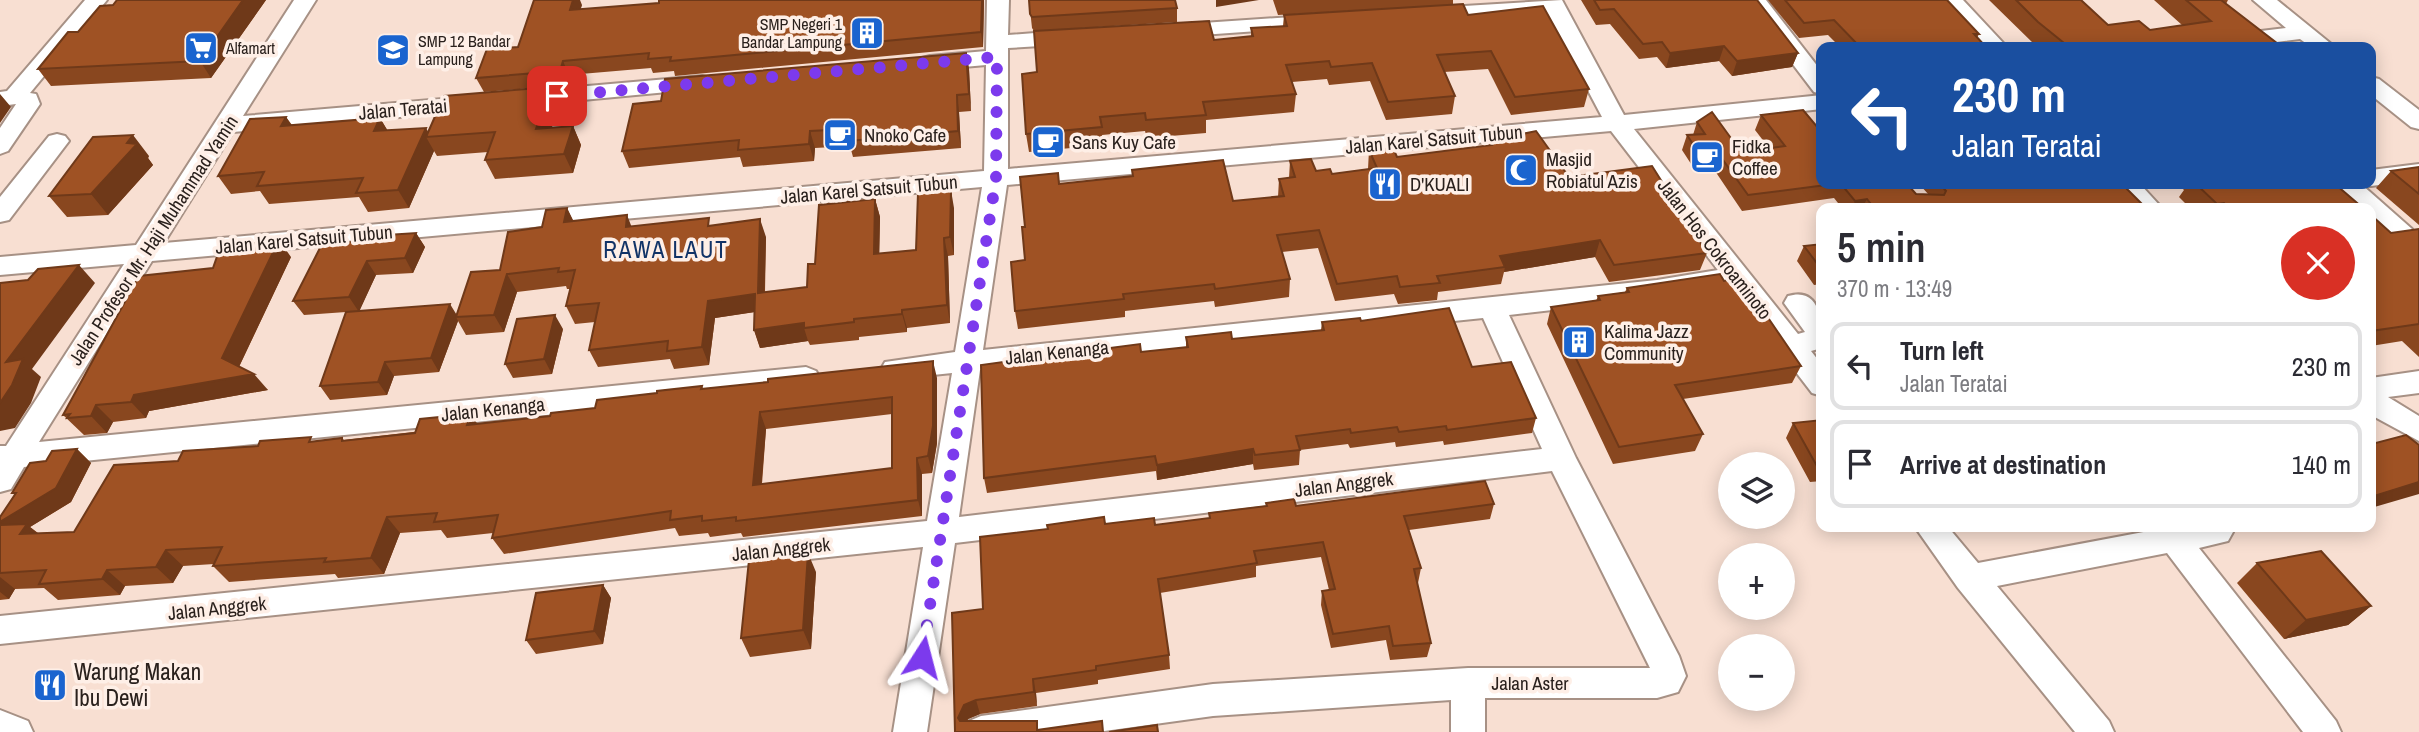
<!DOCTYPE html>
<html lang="en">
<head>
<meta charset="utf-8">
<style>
	body { margin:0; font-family:"Archivo Narrow",sans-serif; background:#f7f7f7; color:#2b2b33; height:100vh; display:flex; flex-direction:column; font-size:26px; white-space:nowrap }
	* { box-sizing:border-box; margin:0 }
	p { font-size:23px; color:#7c7c81 }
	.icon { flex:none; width:38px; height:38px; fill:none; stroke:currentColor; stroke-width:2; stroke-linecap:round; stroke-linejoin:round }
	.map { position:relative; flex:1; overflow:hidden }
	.sheet { position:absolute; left:1816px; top:203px; width:560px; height:329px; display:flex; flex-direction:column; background:#fff; border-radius:14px; box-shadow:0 4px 18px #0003 }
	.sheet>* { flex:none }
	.top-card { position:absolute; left:1816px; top:42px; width:560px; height:147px; border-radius:14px; box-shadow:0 4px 18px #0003; background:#1a4fa0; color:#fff; overflow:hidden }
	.tools { position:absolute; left:1718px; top:452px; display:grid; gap:14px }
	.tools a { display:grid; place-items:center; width:77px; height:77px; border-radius:50%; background:#fff; box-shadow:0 4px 18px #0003; font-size:35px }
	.pin { position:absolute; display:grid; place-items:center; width:60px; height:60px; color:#fff; margin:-30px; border-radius:14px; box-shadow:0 4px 10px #0006 }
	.me { position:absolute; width:77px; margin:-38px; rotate:9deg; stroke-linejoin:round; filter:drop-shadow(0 0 5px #0008) }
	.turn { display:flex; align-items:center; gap:24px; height:147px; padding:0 21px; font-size:32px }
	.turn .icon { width:91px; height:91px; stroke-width:2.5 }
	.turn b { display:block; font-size:49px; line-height:60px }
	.round { display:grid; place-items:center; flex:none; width:74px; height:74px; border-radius:37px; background:#f7f7f7 }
	.head { display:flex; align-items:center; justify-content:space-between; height:119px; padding:0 21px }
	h1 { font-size:42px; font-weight:600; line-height:52px }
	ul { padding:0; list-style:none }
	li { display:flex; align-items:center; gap:21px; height:88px; margin:0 14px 10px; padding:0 7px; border:4px solid #e1e1e2; border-radius:14px }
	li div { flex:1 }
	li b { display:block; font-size:26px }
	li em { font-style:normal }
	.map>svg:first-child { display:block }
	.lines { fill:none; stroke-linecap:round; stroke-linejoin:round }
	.minor-casing { stroke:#a79185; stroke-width:4 }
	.minor { fill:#fff; fill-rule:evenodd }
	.wall { fill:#89471f; fill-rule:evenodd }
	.shaded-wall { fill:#6f3919 }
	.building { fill:#9f5224; stroke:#6f3919; stroke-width:2; fill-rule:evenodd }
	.route { stroke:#7c3aed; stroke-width:12; stroke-dasharray:0 21.6 }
	.labels { text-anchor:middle; stroke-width:7; stroke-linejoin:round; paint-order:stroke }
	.far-poi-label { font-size:16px; fill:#2a211d; stroke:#feefe7; text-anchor:start }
	.street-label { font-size:19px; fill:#2a211d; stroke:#feefe7 }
	.poi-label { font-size:19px; fill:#2a211d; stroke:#feefe7; text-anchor:start }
	.quarter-label { font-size:23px; letter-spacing:2px; fill:#113367; stroke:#feefe7 }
	.near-poi-label { font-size:23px; fill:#2a211d; stroke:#feefe7; text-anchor:start }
</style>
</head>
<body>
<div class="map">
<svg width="2419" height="732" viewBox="0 0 2419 732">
	<rect width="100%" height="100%" fill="#f8dfd2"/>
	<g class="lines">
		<g class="minor-casing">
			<path id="minor" d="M85 0H107L30 93 36 94 40 104 8 151 0 154V128L16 104 0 106V92L7 91Z
				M294 0H316L243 116 478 96 486 98 489 103 486 108 478 110 233 132 164 243 984 171 986 65 930 70 922 68 919 63 922 58 930 56 986 51 987 0H1009L1008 35 1073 30 1081 32 1084 37 1081 42 1073 44 1008 48V169L1602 117 1547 13 1431 20 1423 19 1420 14 1423 9 1431 8 1562 0 1624 115 1822 95V109L1634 129 1798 334 1805 332 1784 303 1788 296C1822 286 1822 325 1822 348L1811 351 1822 365V396L1812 393 1730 286 1657 298 1509 315 1576 458 1679 656 1686 676 1678 692 1657 698H1485V732H1451V700L1213 716 1097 732H964L969 721 981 716 1213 684 1468 668H1650L1552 471 955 543 927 732H893L923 547 0 644V616L927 521 952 373 895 379 885 376 881 369 885 362 955 352 982 187 152 261 39 442 806 367 816 371 820 378 816 385 806 389 24 467 11 489 0 492V446H6L124 264 0 275V257L136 245ZM1611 131 1718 270 1657 280 983 350 1007 185ZM1483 318 1542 449 959 517 980 370Z
				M1744 0H1766L1822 72V94L1814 92Z
				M1940 0H1963L2007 47H1984Z
				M2253 0H2277L2335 47H2311L2300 39 2269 43 2272 47H2249L2241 38 2244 33 2286 28Z
				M1321 15 1329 16 1332 21 1329 26 1173 37 1165 36 1162 31 1165 26 1173 25Z
				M702 76 710 78 713 83 710 88 519 106 511 104 508 99 511 94 519 92Z
				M2371 77 2379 79 2419 110V129L2411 127 2371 95Z
				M57 134 65 136 69 141 9 220 0 222V197L49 136Z
				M2419 164V180L2371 186 2363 184H2371V170Z
				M2114 184H2140L2162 208H2136Z
				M2334 184H2361L2412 229 2416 235 2412 241C2394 246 2384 232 2371 220V208H2358Z
				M2419 371V393L2388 397 2419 416V441L2371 415V378Z
				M1915 527H1948L1978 563 2170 527H2230L2233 532 2228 541 2199 548 2336 721 2341 732H2303L2167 553 1997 586 2109 721 2114 732H2075L1958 588Z
				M0 710 28 721 33 732H0Z"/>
		</g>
		<use href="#minor" class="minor"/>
	</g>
	<path class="wall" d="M117 0H266L211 78 51 86 38 69 78 32 113 5Z
		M659 0H984L983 47 675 76 674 71 653 73 651 68 569 75 566 85 484 92 476 78 518 47 582 5 580 9 659 3Z
		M1029 0 1177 8V22L1034 31 1032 28Z
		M1273 0H1453V4L1468 15 1589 89 1584 107 1511 115 1488 69 1444 72 1455 96 1452 114 1386 120 1370 81 1329 85 1327 79 1292 82 1296 94 1294 112 1206 120V133L1147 138 1145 131 1102 135 1103 145 1029 152 1026 134 1037 72 1214 40 1251 37V28L1283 26 1284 15 1396 8 1278 15Z
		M1581 0H1757L1798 53 1792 67 1732 76 1719 61 1666 68 1657 57 1639 59 1610 24 1596 25Z
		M1768 0H1947L1979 34 1977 38 1986 47H1840L1828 35 1799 38Z
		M1989 0H2081L2108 25 2150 30 2182 25 2154 0H2228L2226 4 2282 47H2037Z
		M966 53 969 69 971 111 959 112 961 148 853 157 850 146 815 148 814 161 743 167 740 157 629 168 622 151 661 101Z
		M551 87 559 106 552 127 573 126 581 145 573 173 495 179 485 160 488 152 437 156 434 151 409 208 368 212 359 197 269 204 260 191 231 194 218 176 286 117 292 125 380 118 387 130 429 132Z
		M1761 115 1822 184H1907L1916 194 1929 195 1919 184H2122L2146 208H1842L1834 198 1742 211 1713 168 1695 170 1682 150 1687 135H1693L1697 122 1741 152 1769 148 1755 130Z
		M1490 141 1569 177 1707 253 1700 270 1609 282 1595 257 1504 272 1501 284 1438 292 1437 300 1398 304 1394 294 1335 301 1318 248 1282 252 1290 279 1289 297 1215 307 1214 301 1125 311V317L1018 329 1015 311 1025 260V227L1059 184 1132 176V170L1233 201 1278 197 1279 179 1289 178 1290 161 1316 171 1332 174 1368 169 1369 150 1397 157 1489 145Z
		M149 156 148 158 153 165 108 215 67 217 49 196Z
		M2419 167V225L2376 188 2391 171Z
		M2178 184H2260L2261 185 2363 208H2190L2179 197 2184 190Z
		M875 199 880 217 879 254 916 250 954 208V255L948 256 950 323 907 328V332L859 337V340L810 345 808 341 760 348 754 330V312L715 318 709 365 674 369 670 359 598 367 589 350 595 322 575 324 566 306 570 289H567L566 286 517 292 504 332 466 335 458 321 439 372 394 376 387 395 330 400 320 386 346 312 304 315 293 301 385 239 416 233 425 247 413 273 376 275 359 311 456 315 542 227 567 208 573 221 632 226H712L766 237 765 292 807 287 815 264Z
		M2371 215 2391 233 2419 229V357L2402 341 2371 346Z
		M1822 244V284L1814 285 1797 261 1804 246Z
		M291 257 239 367 268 390 149 411 146 418 113 422 107 433 84 435 63 415 213 268Z
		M1724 281 1801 366 1792 383 1683 399 1703 434 1695 451 1613 464 1547 324 1551 307 1596 301 1598 296 1625 292 1627 288Z
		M1361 321 1472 367 1536 418 1532 433 1444 445 1443 441 1396 447 1395 442 1350 448 1348 444 1300 450 1299 465 1254 470 1253 464 1157 480 1156 471 987 493 984 478 1141 352 1186 347V337L1232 339 1321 330 1322 322Z
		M563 329 552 374 513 378 505 364Z
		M937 378V443L932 473 922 474V516L743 537 741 533 710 537 708 533 679 536 675 528 504 554 492 538 493 533 447 538 441 530 400 533 384 574 338 578 335 574 229 582 213 566 214 564 183 566 173 583 125 586 120 595 58 600 44 588 15 589 9 599 0 600V517L15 495 12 493 46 461 77 449 91 463 71 502 30 527 38 533 74 532 178 461 315 441 342 438 344 440 550 416 595 408 657 393 702 386 703 389ZM892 414V468L762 484 766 429Z
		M1822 420V481L1810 482 1786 438 1793 423Z
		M1266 503 1296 506 1494 504 1490 519 1409 530 1421 568 1418 583H1417L1431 643 1427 657 1390 660 1386 640 1331 648 1321 605 1322 591 1329 590 1321 557 1256 566V577L1160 593 1169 655 1170 669 1098 680V684L1036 693 1037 706 980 714 968 719 967 721 1039 730 1103 732H955L983 609 1155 525 1209 518V513L1266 506Z
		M2257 563 2371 606 2348 625 2284 639 2237 583Z
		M816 572 811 649 750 657 741 638Z
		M603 585 611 598 603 644 536 654 526 640Z"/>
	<path class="shaded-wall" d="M243 0H266L211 78 200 61Z
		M573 0H580L582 5 576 24 570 10Z
		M982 0H984L983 47 981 32Z
		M1216 0H1259L1216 7Z
		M2156 43 2154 47H2128Z
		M1724 46 1719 61 1666 68 1670 53Z
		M966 53 969 69 971 111 969 94Z
		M1798 53 1792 67 1732 76 1737 61Z
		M563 61 569 75 566 85 560 71Z
		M551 87 559 106 545 148 536 129Z
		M0 94 11 107 0 123Z
		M957 95 959 112 961 148 958 131Z
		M286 117 298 135 281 126Z
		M380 118 391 136 374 131Z
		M573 126 581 145 573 173 564 154Z
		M426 128 431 137H426L434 151 409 208 398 190Z
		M810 131 815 148 814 161 809 144Z
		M133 135 149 156 148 158 153 165 108 215 91 194Z
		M951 190 954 208V255L950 237Z
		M875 199 880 217 879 272 874 254Z
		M1867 199 1862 208H1852L1855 201Z
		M567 208 576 226 564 222Z
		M627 215 634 233 626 227Z
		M760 219 766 237 764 311 758 293Z
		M416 233 425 247 413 273 405 258Z
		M944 238 948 256 950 323 947 305Z
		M279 240 291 257 235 375 222 358Z
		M1600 240 1595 257 1504 272 1505 267 1500 256Z
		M367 261 376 275 359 312 349 297Z
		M79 265 95 283 32 369 41 377 31 403 15 428 0 431V403L6 362Z
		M507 274 517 292 504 332 494 315Z
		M755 294 762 311 715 318 709 365 702 347 708 301Z
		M450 304 458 317H456L458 321 439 372 431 358Z
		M902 310 907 328V332L902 314Z
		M555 315 563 329 552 374 544 359Z
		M804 323V328L808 341 760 348 754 330Z
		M933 361 937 378V443L932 473 928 456Z
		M385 362 394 376 387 395 378 382Z
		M254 374 268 390 149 411 146 418 131 402 134 395Z
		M96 405 113 422 107 433 91 416Z
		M760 412 766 429 760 501 753 485Z
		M471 414 482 431 467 425Z
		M77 449 91 463 71 502 30 527 46 540 0 529V522Z
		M1253 449V464L1157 480V465Z
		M917 458 922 474V516L918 500Z
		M2419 482V494L2371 508V497Z
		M387 517 400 533 384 574 371 558Z
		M166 550 183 566 173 583 156 567Z
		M808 553 816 572 811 649 803 630Z
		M107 570 125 586 120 595 102 579Z
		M0 577 15 589 9 599 0 592Z
		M603 585 611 598 603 644 594 631Z
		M2371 606 2348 625 2284 639 2306 620Z
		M1033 679 1036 693 1037 706 1034 692Z
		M976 700 980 714 968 719 962 731 958 718 964 705Z"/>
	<path class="building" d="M117 0H243L200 61 38 69 68 32H78L100 6 113 5Z
		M534 0H573L570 10 659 3V0H982L981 32 670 61 671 57 648 59 649 53 563 61 560 71 476 78 487 49 518 47Z
		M1029 0H1175L1177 8 1032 17 1030 14Z
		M1594 0H1757L1798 53 1737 61 1724 46 1670 53 1662 42 1643 44 1614 9 1600 10Z
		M1785 0H1947L1979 34H1974L1986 47H1860L1834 20 1804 23Z
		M2016 0H2081L2108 25 2139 21 2150 30 2211 21 2186 0H2221L2282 47H2161L2156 43 2128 47H2069L2038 22Z
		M1463 4 1468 15 1543 6 1589 89 1515 97 1491 51 1437 55 1455 96 1388 102 1372 63 1331 67 1329 61 1286 65 1296 94 1203 102 1206 115 1146 120 1145 113 1100 117 1102 127 1026 134 1022 74 1037 72 1034 31 1209 21 1214 40 1253 36 1251 28 1287 26 1284 15Z
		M966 53 969 94 957 95 958 131 849 141V129L810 131 809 144 738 150 739 140 622 151 633 104 661 101 665 79Z
		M551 87 536 129 573 126 564 154 485 160 495 132 426 137 444 96Z
		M1803 110 1818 128 1822 127V184H1834L1748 195 1718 153 1700 155 1687 135 1705 134 1697 122 1712 112 1741 152 1785 146 1761 115Z
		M286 117 281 126 380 118 374 131 426 128 398 190 356 193 363 178 257 186 264 172 218 176 250 119Z
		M1536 131 1569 177 1652 166 1707 253 1614 265 1600 240 1500 256 1505 267 1437 276 1440 283 1400 287 1397 276 1337 284 1319 230 1277 235 1290 279 1215 289 1214 284 1123 294 1124 299 1015 311 1011 262 1025 260 1022 227H1025L1020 177 1058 173 1059 184 1133 176 1132 170 1223 160 1233 201 1284 196 1279 179 1295 177 1290 161 1311 159 1316 171 1330 169 1332 174 1377 168 1369 150 1393 148 1397 157 1492 145 1490 141Z
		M133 135 127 143 137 144 91 194 49 196 93 137Z
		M2419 167V194L2391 171Z
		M1841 184H1907L1916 194 1944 195 1946 191 1940 184H2122L2146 208H1874L1867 199 1855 201Z
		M2196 184H2260L2261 185 2281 188 2316 184H2335L2363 208H2229L2224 203 2217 204Z
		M951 190 950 237 944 238 947 305 902 310V314L854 319V322L804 328V323L754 330 755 294 708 301 702 347 667 351 668 341 589 350 599 303 566 306 575 270 558 272 559 268 507 274 494 315 456 317 471 272 500 270 508 232 542 227 546 210 567 208 564 222 627 215 626 227 709 218 708 226 760 219 758 293 807 287 808 264H815L819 205 875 199 874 254 916 250 918 193Z
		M2371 215 2391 233 2419 229V324L2371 331Z
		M416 233 405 258 367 261 349 297 293 301 322 244 385 239 387 235Z
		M279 240 222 358 254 374 134 395 131 402 96 405 91 416 67 418 70 414 63 415 139 276 213 268 220 248Z
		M1822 244V270L1804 246Z
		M79 265 6 362 23 359 12 385 0 403V283L28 280 38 269Z
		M1720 274 1724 281 1741 278 1801 366 1675 385 1703 434 1619 447 1551 307 1600 300 1598 296 1629 292 1627 288Z
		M450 304 431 358 385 362 378 382 320 386 346 312Z
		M1449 308 1472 367 1511 362 1536 418 1447 430 1446 426 1399 432 1397 427 1351 433 1350 429 1296 436 1300 450 1255 455 1253 449 1157 465 1155 456 984 478 981 365 1140 344 1141 352 1188 347 1186 337 1231 332 1232 339 1324 330 1322 322 1360 318 1361 321Z
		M555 315 544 359 505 364 517 319Z
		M933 361V426L928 456 917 458 918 500 736 521V517L702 521V516L670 520 671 511 492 538 498 515 434 522 437 513 387 517 371 558 324 562 326 558 213 566 222 547 166 550 156 567 107 570 102 579 39 584 46 570 0 573V525L27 524 20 534 74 532 114 465 178 461 183 451 258 446 260 441 311 437 309 442 342 438V441L415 433 420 419 471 414 467 425 550 416 551 413 595 408 597 400 657 393V391L702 386 701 389 768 382V379ZM892 397V468L753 485 760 412Z
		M1822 420V468H1818L1793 423Z
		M2406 435 2419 445V482L2371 497V439L2376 443Z
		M77 449 56 488 0 522V517L16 493H12L30 463 46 461 52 451Z
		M1485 481 1494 504 1404 516 1421 568 1414 569 1431 643 1393 646 1389 626 1333 634 1322 591 1335 589 1323 542 1254 551 1257 563 1158 579 1169 655 1096 666V670L1033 679 1034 692 976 700 964 705 958 718 960 721H1037V730L1102 721 1103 732H955L952 613 983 609 980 537 1048 529 1047 525 1104 517 1105 524 1154 518 1155 525 1210 518 1209 513 1267 506 1266 503 1294 499 1296 506Z
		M2321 551 2371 606 2306 620 2257 563Z
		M808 553 803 630 741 638 749 560Z
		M603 585 594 631 526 640 536 593Z
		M1157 725 1158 732H1109Z"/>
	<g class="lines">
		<path class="route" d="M557 96 997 57 996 178 922 657"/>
	</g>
	<defs>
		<g id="building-square" transform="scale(1.75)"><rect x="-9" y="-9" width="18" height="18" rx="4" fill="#1a64cf" stroke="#feefe7"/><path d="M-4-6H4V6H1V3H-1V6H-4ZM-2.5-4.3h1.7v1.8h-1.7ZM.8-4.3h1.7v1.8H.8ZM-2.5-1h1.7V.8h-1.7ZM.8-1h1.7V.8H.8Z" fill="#fff"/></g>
		<g id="supermarket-square" transform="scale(1.75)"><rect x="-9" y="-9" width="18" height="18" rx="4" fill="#1a64cf" stroke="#feefe7"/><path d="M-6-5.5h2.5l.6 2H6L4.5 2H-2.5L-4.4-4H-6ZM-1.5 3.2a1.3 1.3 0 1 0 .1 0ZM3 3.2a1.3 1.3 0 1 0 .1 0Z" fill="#fff"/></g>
		<g id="school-square" transform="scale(1.75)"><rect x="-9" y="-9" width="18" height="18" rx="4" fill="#1a64cf" stroke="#feefe7"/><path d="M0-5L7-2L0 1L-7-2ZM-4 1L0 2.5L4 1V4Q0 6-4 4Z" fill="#fff"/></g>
		<g id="cafe-square" transform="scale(1.75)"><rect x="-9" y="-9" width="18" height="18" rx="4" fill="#1a64cf" stroke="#feefe7"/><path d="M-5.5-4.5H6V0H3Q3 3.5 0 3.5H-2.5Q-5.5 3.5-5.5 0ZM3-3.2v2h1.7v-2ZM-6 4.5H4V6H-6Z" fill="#fff"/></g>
		<g id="mosque-square" transform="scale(1.75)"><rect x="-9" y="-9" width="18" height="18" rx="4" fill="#1a64cf" stroke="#feefe7"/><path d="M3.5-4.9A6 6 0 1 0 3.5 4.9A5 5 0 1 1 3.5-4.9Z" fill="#fff"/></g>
		<g id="restaurant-square" transform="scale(1.75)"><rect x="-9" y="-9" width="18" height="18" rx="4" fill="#1a64cf" stroke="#feefe7"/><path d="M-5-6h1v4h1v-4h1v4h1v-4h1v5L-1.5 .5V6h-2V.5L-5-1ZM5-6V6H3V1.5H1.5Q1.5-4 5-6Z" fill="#fff"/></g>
	</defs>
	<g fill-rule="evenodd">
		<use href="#building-square" x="867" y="33"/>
		<use href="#supermarket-square" x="201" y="48"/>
		<use href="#school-square" x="393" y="50"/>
		<use href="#cafe-square" x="840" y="135"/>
		<use href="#cafe-square" x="1048" y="142"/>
		<use href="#cafe-square" x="1707" y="157"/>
		<use href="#mosque-square" x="1521" y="170"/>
		<use href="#restaurant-square" x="1385" y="184"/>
		<use href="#building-square" x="1579" y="342"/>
		<use href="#restaurant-square" x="50" y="685"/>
	</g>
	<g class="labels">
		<g class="far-poi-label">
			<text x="842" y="30" text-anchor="end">SMP Negeri 1<tspan x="842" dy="18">Bandar Lampung</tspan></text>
			<text x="418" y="47">SMP 12 Bandar<tspan x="418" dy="18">Lampung</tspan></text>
			<text x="226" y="54">Alfamart</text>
		</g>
		<g class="street-label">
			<text transform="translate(403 109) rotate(-5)" y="7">Jalan Teratai</text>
			<text transform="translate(1434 139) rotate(-5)" y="7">Jalan Karel Satsuit Tubun</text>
			<text transform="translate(869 189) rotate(-5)" y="7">Jalan Karel Satsuit Tubun</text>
			<text transform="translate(304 239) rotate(-5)" y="7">Jalan Karel Satsuit Tubun</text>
			<text transform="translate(153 240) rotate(-57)" y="7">Jalan Profesor Mr. Haji Muhammad Yamin</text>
			<text transform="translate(1715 249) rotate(52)" y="7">Jalan Hos Cokroaminoto</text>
			<text transform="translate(1057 352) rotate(-6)" y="7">Jalan Kenanga</text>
			<text transform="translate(493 409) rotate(-6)" y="7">Jalan Kenanga</text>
			<text transform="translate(1344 484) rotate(-7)" y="7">Jalan Anggrek</text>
			<text transform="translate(781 549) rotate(-6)" y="7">Jalan Anggrek</text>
			<text transform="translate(217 608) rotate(-6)" y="7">Jalan Anggrek</text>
			<text x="1530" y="690">Jalan Aster</text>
		</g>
		<g class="poi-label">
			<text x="864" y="142">Nnoko Cafe</text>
			<text x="1072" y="149">Sans Kuy Cafe</text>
			<text x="1732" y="153">Fidka<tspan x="1732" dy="22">Coffee</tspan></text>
			<text x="1546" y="166">Masjid<tspan x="1546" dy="22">Robiatul Azis</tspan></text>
			<text x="1410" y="191">D'KUALI</text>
			<text x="1604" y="338">Kalima Jazz<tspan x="1604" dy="22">Community</tspan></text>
		</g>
		<g class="quarter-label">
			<text x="666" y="258">RAWA LAUT</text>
		</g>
		<g class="near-poi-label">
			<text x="74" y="680">Warung Makan<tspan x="74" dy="26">Ibu Dewi</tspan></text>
		</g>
	</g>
</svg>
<div class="tools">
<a><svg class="icon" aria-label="layers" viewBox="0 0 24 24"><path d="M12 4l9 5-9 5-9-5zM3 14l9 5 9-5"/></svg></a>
<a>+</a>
<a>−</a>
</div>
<div class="pin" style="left:557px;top:96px;background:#d93025"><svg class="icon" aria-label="arrive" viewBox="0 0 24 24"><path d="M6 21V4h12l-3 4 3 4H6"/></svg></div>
<svg class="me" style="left:922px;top:657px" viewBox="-20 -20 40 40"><path d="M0-17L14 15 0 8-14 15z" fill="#7c3aed" stroke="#fff" stroke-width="4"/></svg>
<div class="top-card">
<div class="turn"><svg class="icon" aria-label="left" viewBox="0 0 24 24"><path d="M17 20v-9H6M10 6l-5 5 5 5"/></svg><div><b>230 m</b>Jalan Teratai</div></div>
</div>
<section class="sheet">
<div class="head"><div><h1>5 min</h1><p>370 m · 13:49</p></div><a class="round" style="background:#d93025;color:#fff"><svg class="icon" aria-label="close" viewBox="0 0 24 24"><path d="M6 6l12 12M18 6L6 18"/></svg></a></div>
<ul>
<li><svg class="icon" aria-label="left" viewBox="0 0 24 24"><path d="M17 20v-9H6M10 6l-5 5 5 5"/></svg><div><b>Turn left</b><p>Jalan Teratai</p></div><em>230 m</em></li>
<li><svg class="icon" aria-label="arrive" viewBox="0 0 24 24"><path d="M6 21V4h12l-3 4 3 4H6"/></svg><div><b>Arrive at destination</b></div><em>140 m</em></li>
</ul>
</section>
</div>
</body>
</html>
